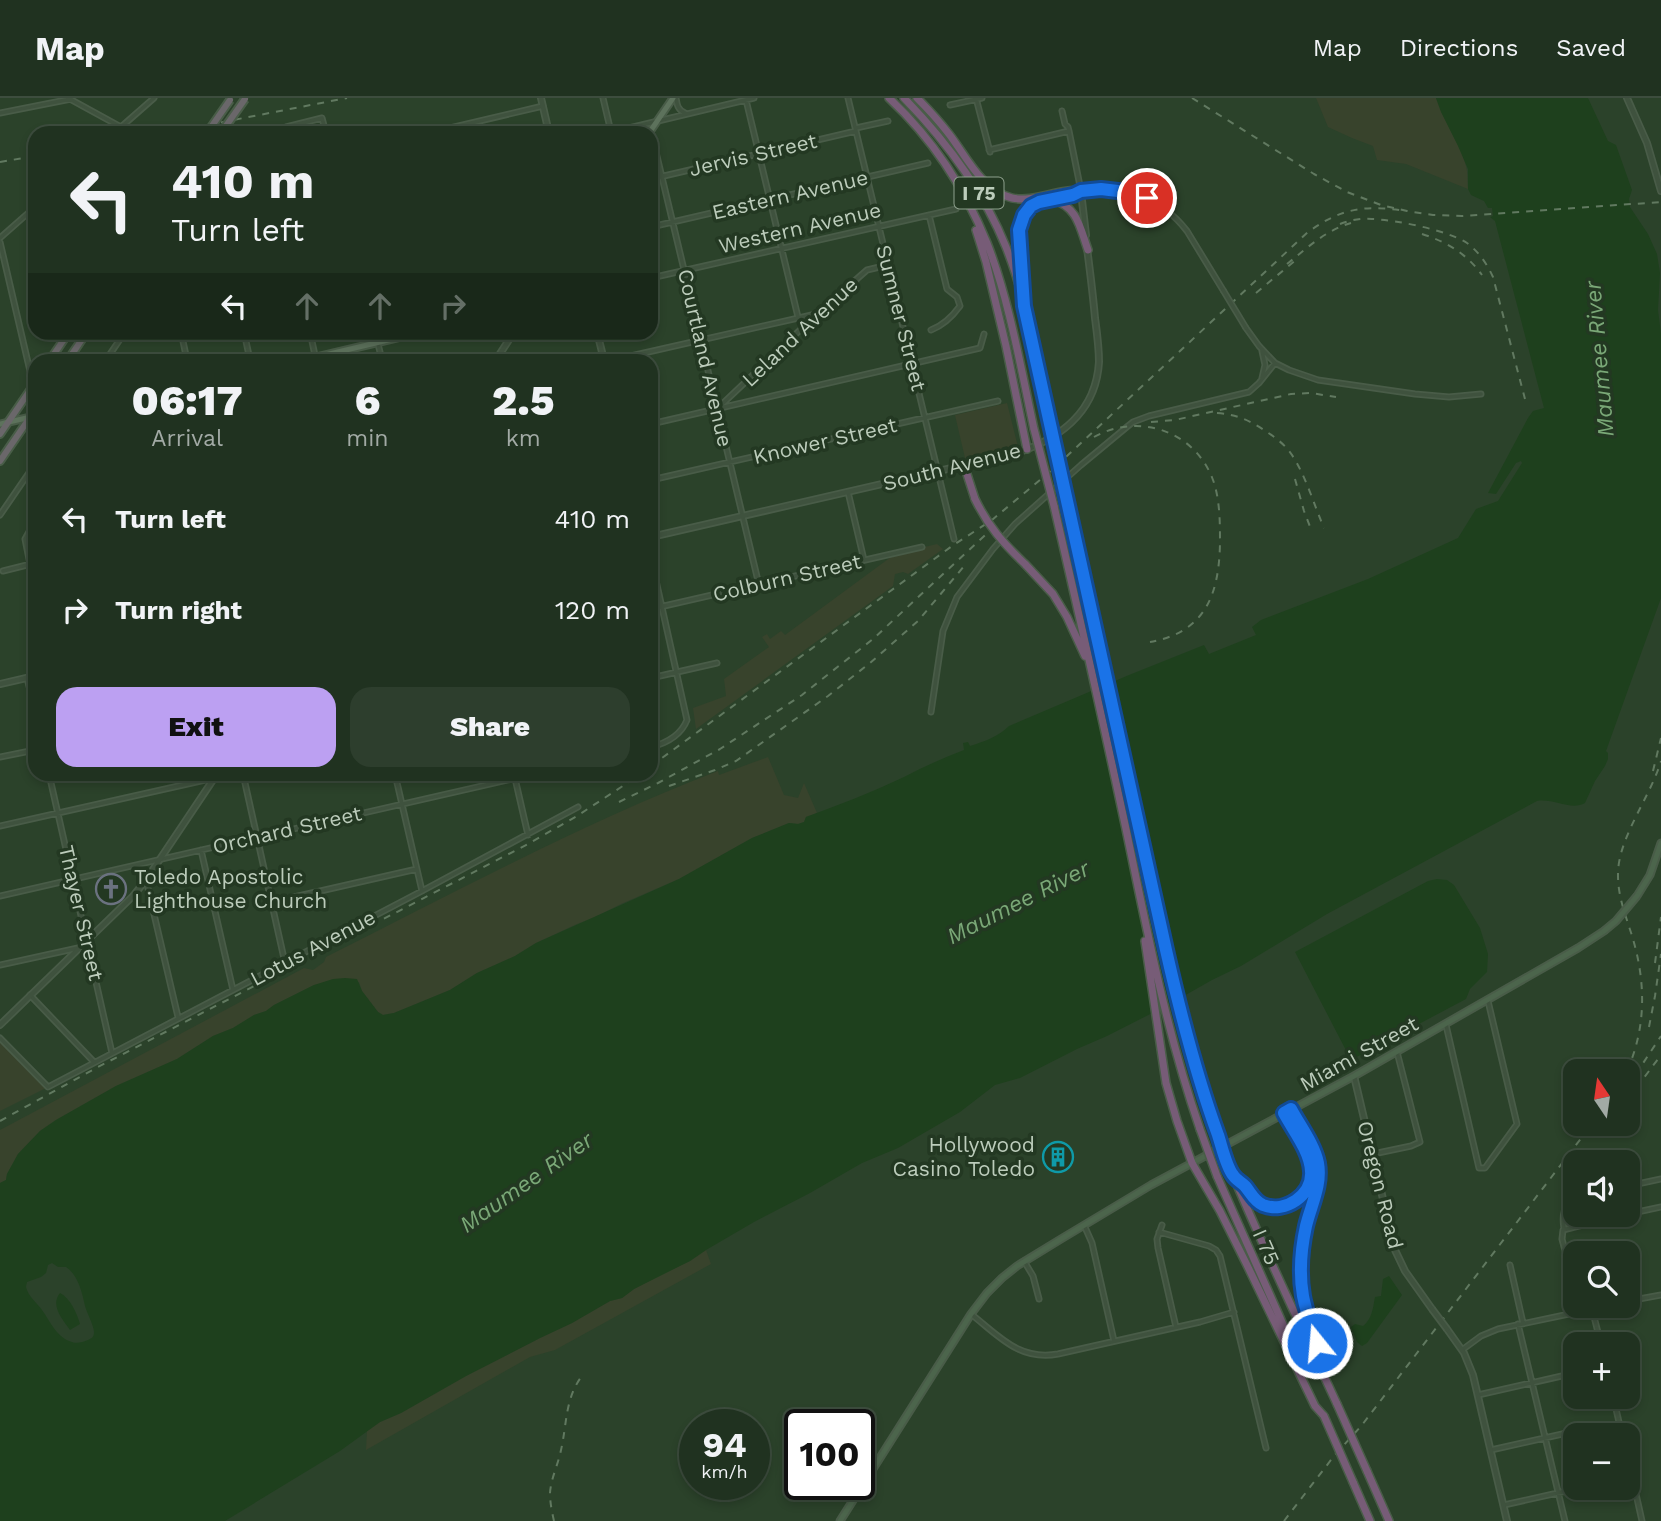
<!DOCTYPE html>
<html lang="en">
<head>
<meta charset="utf-8">
<style>
	body { margin:0; font-family:"Work Sans",sans-serif; background:#2d3e2d; color:#f1f3f6; height:100vh; display:flex; flex-direction:column; font-size:26px; white-space:nowrap }
	* { box-sizing:border-box; margin:0 }
	p { font-size:23px; color:#a2aaa5 }
	.icon { flex:none; width:38px; height:38px; fill:none; stroke:currentColor; stroke-width:2; stroke-linecap:round; stroke-linejoin:round }
	.map { position:relative; flex:1; overflow:hidden }
	.side { position:absolute; left:28px; top:256px; width:630px; height:427px; display:flex; flex-direction:column; background:#203220; border-radius:21px; box-shadow:0 4px 10px #0003,0 0 0 2px #3d4d3e }
	.side>* { flex:none }
	.guide { position:absolute; left:28px; top:28px; width:630px; height:214px; border-radius:21px; box-shadow:0 4px 10px #0003,0 0 0 2px #3d4d3e; background:#203220; color:#f1f3f6; overflow:hidden }
	.needle { width:46px; rotate:347deg }
	.buttons { position:absolute; left:1563px; top:961px; display:grid; gap:14px }
	.buttons a { display:grid; place-items:center; width:77px; height:77px; border-radius:14px; background:#203220; box-shadow:0 4px 10px #0003,0 0 0 2px #3d4d3e; font-size:35px }
	.speed { position:absolute; left:679px; top:1311px; display:flex; gap:14px; font-size:35px; font-weight:700; text-align:center }
	.speed>* { display:grid; place-content:center; width:91px; height:91px; border-radius:50%; background:#203220; box-shadow:0 4px 10px #0003,0 0 0 2px #3d4d3e; line-height:1 }
	.speed small { font-size:18px; font-weight:400 }
	.speed .limit { border:4px solid #111; border-radius:10px; background:#fff; color:#111 }
	.pin { position:absolute; display:grid; place-items:center; width:60px; height:60px; color:#fff; margin:-30px; border:4px solid #fff; border-radius:50%; box-shadow:0 2px 7px #0007 }
	.me { position:absolute; width:77px; margin:-38px; rotate:343deg; stroke-linejoin:round; filter:drop-shadow(0 0 5px #0008) }
	.turn { display:flex; align-items:center; gap:24px; height:147px; padding:0 28px; font-size:32px }
	.turn .icon { width:91px; height:91px; stroke-width:2.5 }
	.turn b { display:block; font-size:49px; line-height:60px }
	.lanes { display:flex; align-items:center; height:66px; padding:0 28px; background:#0003; justify-content:center; gap:35px; direction:ltr }
	.lanes .off { opacity:.35 }
	.eta { display:flex; justify-content:space-evenly; align-items:center; height:119px; text-align:center }
	.eta b { font-size:42px; font-weight:800; line-height:49px }
	.button { display:flex; gap:14px; margin-top:auto; padding:14px 28px }
	.button a { flex:1; height:80px; border-radius:21px; background:#bca0f2; color:#111; font-size:28px; font-weight:800; line-height:80px; text-align:center }
	.button a+a { background:#2d3e2d; color:#f1f3f6 }
	ul { padding:0; list-style:none }
	li { display:flex; align-items:center; gap:21px; height:91px; padding:0 28px }
	li div { flex:1 }
	li b { display:block; font-size:26px }
	li em { font-style:normal }
	header { display:flex; align-items:center; gap:42px; box-sizing:border-box; height:98px; padding:0 35px; background:#203220; border-bottom:2px solid #3d4d3e }
	header strong { font-size:33px }
	nav { display:flex; gap:38px; margin-inline-start:auto; font-size:24px }
	.map>svg:first-child { display:block }
	.green { fill:#38432c }
	.water { fill:#1e401d; fill-rule:evenodd }
	.lines { fill:none; stroke-linecap:round; stroke-linejoin:round }
	.minor-casing { stroke:#495c48; stroke-width:7 }
	.tertiary-casing { stroke:#495c48; stroke-width:8 }
	.secondary-casing { stroke:#495c48; stroke-width:9 }
	.primary-casing { stroke:#495c48; stroke-width:9 }
	.trunk-casing { stroke:#495d48; stroke-width:10 }
	.motorway-casing { stroke:#495d48; stroke-width:10 }
	.minor { stroke:#3f523e; stroke-width:3.5 }
	.tertiary { stroke:#3f523e; stroke-width:4.5 }
	.secondary { stroke:#4c654c; stroke-width:5 }
	.primary { stroke:#5d725c; stroke-width:5 }
	.trunk { stroke:#6a676a; stroke-width:6 }
	.motorway { stroke:#775c77; stroke-width:7 }
	.rail { stroke:#617960; stroke-width:2; stroke-dasharray:7 7; stroke-linecap:butt }
	.minor-bridge-casing { stroke:#495c48; stroke-width:7; stroke-linecap:butt }
	.tertiary-bridge-casing { stroke:#495c48; stroke-width:8; stroke-linecap:butt }
	.secondary-bridge-casing { stroke:#495c48; stroke-width:9; stroke-linecap:butt }
	.trunk-bridge-casing { stroke:#495d48; stroke-width:10; stroke-linecap:butt }
	.motorway-bridge-casing { stroke:#495d48; stroke-width:10; stroke-linecap:butt }
	.minor-bridge { stroke:#3f523e; stroke-width:3.5 }
	.tertiary-bridge { stroke:#3f523e; stroke-width:4.5 }
	.secondary-bridge { stroke:#4c654c; stroke-width:5 }
	.trunk-bridge { stroke:#6a676a; stroke-width:6 }
	.motorway-bridge { stroke:#775c77; stroke-width:7 }
	.route-casing { stroke:#114b97; stroke-width:18 }
	.route { stroke:#1a73e8; stroke-width:12 }
	.labels { text-anchor:middle; stroke-width:7; stroke-linejoin:round; paint-order:stroke }
	.shield { fill:#233822; stroke:#8ea08d; stroke-width:2 }
	.shield-label { font-size:19px; font-weight:bold; fill:#bcccbb }
	.street-label { font-size:21px; fill:#bcccbb; stroke:#233822 }
	.poi-label { font-size:21px; fill:#bcccbb; stroke:#233822; text-anchor:start }
	.water-label { font-size:23px; font-style:italic; fill:#7aa877; stroke:#233822 }
</style>
</head>
<body>
<header>
<strong>Map</strong>
<nav><a>Map</a><a>Directions</a><a>Saved</a></nav>
</header>
<div class="map">
<svg width="1661" height="1423" viewBox="0 0 1661 1423">
	<rect width="100%" height="100%" fill="#2b422a"/>
	<path class="green" d="M1316 0H1436C1444 24 1460 44 1466 68 1468 75 1467 83 1468 91L1406 66 1377 62 1373 48 1352 40 1328 29Z
		M1007 305 1018 349 965 360 955 317Z
		M937 446 943 451 908 476 903 474 895 476 893 488 696 631 693 610 726 598 724 581 769 549 762 539 767 536 770 541 781 533 785 537 895 456Z
		M768 659 784 697 798 700 804 685 817 715 806 719 804 724 798 726 789 725 752 740 679 781 621 806 593 820 577 826 536 845 515 858 477 875 450 892 394 915 383 917 378 914 362 893 359 884 314 887 274 907 266 913 254 917 233 930 213 938 177 961 116 988 56 1022 40 1033 18 1056 7 1076 6 1082 0 1085V1032L304 870 313 872 324 864 326 859C455 794 583 725 718 673L719 677Z
		M0 943 46 990 0 1013Z
		M706 1152 711 1166 555 1252 530 1259 366 1352 367 1333 380 1324 401 1315 466 1278 540 1240 572 1225 610 1203 622 1200 634 1191 663 1175 690 1163Z"/>
	<path class="water" d="M1436 0H1588L1608 43 1616 47 1632 92 1629 101 1630 109 1648 136 1657 156 1660 175 1658 212 1661 236V500L1606 653 1608 655V661L1605 668 1595 683 1585 705C1571 713 1553 700 1537 703L1327 816 1241 868 1212 882 1168 907 1107 938 1077 951 1020 980 995 987 960 1014 898 1050 862 1065 810 1095 754 1124 706 1152 690 1163 634 1191 622 1200 610 1203 572 1225 540 1240 466 1278 401 1315 380 1324 340 1353 225 1423H0V1085L6 1082 7 1076 18 1056 40 1033 56 1022 116 988 177 961 213 938 233 930 254 917 266 913 274 907 314 887 333 881 345 880 357 881 362 893 378 914 383 917 394 915 450 892 477 875 515 858 536 845 679 781 752 740 789 725 798 726 804 724 806 719C839 707 872 694 904 679 923 669 943 660 964 652L963 645 968 644 970 648C985 643 998 639 1009 628L1129 577 1204 547 1209 556 1256 537 1252 529 1261 522 1368 481 1458 440 1476 411 1498 403 1522 365 1521 363 1516 365 1496 396 1488 395 1528 320 1533 313 1544 310 1495 123 1490 119 1493 118 1492 110H1488L1484 103 1471 97 1468 91V71L1458 48 1441 14ZM52 1165 58 1169H66C78 1177 82 1194 85 1208 87 1215 94 1228 94 1234 94 1239 92 1240 88 1242 83 1244 77 1246 72 1244 57 1240 50 1223 42 1212 37 1205 28 1198 26 1189 26 1187 27 1186 27 1184L41 1179 46 1175 48 1167Z
		M1437 781 1447 782 1454 787 1480 830 1488 856 1487 874 1470 891 1466 901 1351 962 1295 854 1428 783Z
		M1389 1178 1402 1197 1367 1245 1362 1248 1357 1244 1351 1229 1355 1226 1363 1228C1372 1221 1373 1210 1375 1199L1381 1198 1383 1181Z
		M60 1195C70 1200 77 1215 80 1226L70 1232C62 1221 50 1207 60 1195Z"/>
	<g class="lines">
		<g class="minor-casing">
			<path id="minor" d="M68 0 121 29 154 0
				M603 0 611 34
				M676 0C677 7 678 12 685 15
				M848 0 954 441
				M976 0 990 54
				M746 2 798 219
				M950 7 982 0
				M1062 13 1065 26 1068 29 1069 33 1081 93C1125 89 1159 97 1187 133L1223 192
				M0 15 71 1
				M856 30 888 23
				M651 33 759 487
				M433 34 543 8
				M271 35 286 29 322 20 326 35
				M608 35 754 0
				M989 52 1069 33
				M651 81 856 33
				M929 117 947 191 957 199 960 208C952 219 944 227 931 232
				M651 129 928 65
				M0 140 35 109
				M0 144 30 273
				M651 180 956 111
				M1246 230 1259 248 1275 265 1289 272 1318 282 1415 296 1449 299 1481 296
				M181 234 187 262
				M244 234 250 262
				M310 234 316 262
				M375 234 382 262
				M1262 253 1265 267 1262 280
				M106 262 125 234
				M613 262 816 216
				M718 310 818 215 867 172 888 167
				M651 326 980 250 984 236
				M651 382 998 303
				M848 394 864 462
				M0 417 35 366
				M651 460 687 622C681 637 667 645 651 649
				M30 466 25 441 35 423
				M3 473 35 465
				M651 511 922 449
				M27 580 35 613
				M651 580 717 565
				M931 614 943 533 957 499 993 451 1015 426 1081 367 1128 328 1133 324 1149 318 1249 294 1259 285 1275 265
				M0 659 35 652
				M49 676 112 955
				M243 676 285 865
				M395 676 422 793
				M514 676 528 737
				M0 728 232 676
				M201 752 233 892
				M146 782 178 919
				M0 798 534 676
				M272 804 417 771
				M0 867 78 850
				M30 897 94 964
				M1446 927 1479 1070H1485L1517 1026 1488 903
				M0 940 48 989 422 793 578 709
				M1373 1056 1411 1048 1420 1044 1397 954
				M1628 1088 1661 1081
				M1628 1116 1661 1109
				M1084 1127 1092 1145 1114 1243
				M1162 1127 1157 1141 1158 1150 1176 1229
				M1564 1131C1562 1118 1563 1107 1575 1100
				M1159 1134 1209 1148 1216 1152 1220 1158 1266 1350
				M1024 1163 1033 1178 1039 1201
				M1510 1167 1523 1225
				M1575 1191 1562 1141 1563 1132 1626 1116
				M1628 1203 1661 1197
				M1592 1211 1601 1246
				M971 1216C999 1238 1019 1263 1058 1256L1200 1224 1234 1214
				M1518 1226 1565 1423
				M1462 1252 1481 1238 1498 1231 1607 1208
				M1478 1297 1575 1275
				M1613 1298 1622 1337
				M1491 1352 1589 1330
				M1628 1360 1642 1423
				M1504 1407 1580 1390"/>
		</g>
		<g class="tertiary-casing">
			<path id="tertiary" d="M541 0 549 35
				M1627 0 1647 45 1661 93
				M1081 94 1086 137
				M597 234 604 262
				M496 262 514 234
				M651 439 1017 355C1061 340 1096 314 1099 264 1099 249 1097 235 1095 220 1093 197 1090 173 1087 150
				M0 586 35 578
				M0 927 133 798 146 782 217 676
				M1354 978 1395 1152 1405 1173 1432 1211
				M1447 1231 1464 1255 1473 1277 1507 1423"/>
		</g>
		<g class="secondary-casing">
			<path id="secondary" d="M1637 798 1650 777 1661 745
				M840 1423 971 1216 987 1195 1002 1180 1017 1168 1061 1141 1151 1087 1354 978 1578 850 1604 833"/>
		</g>
		<g class="primary-casing">
			<path id="primary" d="M649 35 673 0
				M304 262 422 234
				M0 326 35 318"/>
		</g>
		<g class="trunk-casing">
			<path id="trunk" d="M50 262 69 234
				M68 262 87 234
				M0 336 35 285
				M0 363 35 312"/>
		</g>
		<g class="motorway-casing">
			<path id="motorway" d="M889 0C932 40 965 91 987 145 1009 201 1021 271 1034 331
				M904 0C947 44 983 92 1006 149 1028 204 1036 263 1048 320
				M917 0C928 11 939 23 949 36 966 58 982 93 1012 100 1035 105 1058 90 1081 93
				M1053 102C1078 109 1080 130 1088 152
				M976 132 986 164 1006 248 1027 351
				M1024 197C1023 171 1006 117 1038 105 1052 99 1067 100 1081 93
				M964 367 975 401
				M1066 399 1178 905 1213 1025
				M1054 408C1079 516 1103 623 1126 731 1147 832 1166 933 1200 1031
				M1025 466 1053 496 1067 519 1085 558
				M1145 843 1166 985 1177 1023 1192 1065 1220 1113 1247 1167 1315 1308 1324 1318
				M1291 1011C1300 1028 1313 1045 1318 1064 1322 1086 1311 1106 1307 1127 1303 1144 1300 1162 1301 1180 1304 1213 1322 1242 1322 1274
				M1230 1070C1263 1150 1301 1228 1337 1306
				M1217 1078 1302 1269
				M1234 1079C1244 1087 1250 1099 1261 1105 1270 1110 1283 1110 1292 1105 1331 1083 1299 1041 1284 1015
				M1367 1373 1389 1423
				M1353 1384 1370 1423"/>
		</g>
		<use href="#minor" class="minor"/>
		<use href="#tertiary" class="tertiary"/>
		<use href="#secondary" class="secondary"/>
		<use href="#primary" class="primary"/>
		<use href="#trunk" class="trunk"/>
		<use href="#motorway" class="motorway"/>
		<path class="rail" d="M1192 0 1314 76 1347 94 1381 107 1407 113 1433 117 1462 118 1661 104
			M166 35 347 0
			M0 64 35 58
			M1340 126C1350 122 1361 120 1372 121 1396 122 1447 132 1467 145 1479 154 1487 166 1493 179L1525 301
			M1422 136C1447 144 1467 156 1482 177
			M1287 166C1307 150 1326 132 1351 125
			M1256 195 1297 161
			M1217 315C1235 316 1249 322 1264 332 1273 338 1282 344 1289 353 1304 372 1314 407 1324 430
			M1151 324 1175 322 1291 296 1311 295 1336 299
			M1094 339C1139 314 1195 333 1213 382 1220 401 1220 425 1220 445 1219 496 1206 534 1150 544
			M1295 381 1304 413 1312 434
			M651 668 952 448 992 422 1053 371 1308 134C1343 109 1366 107 1407 113
			M1653 673 1661 640
			M669 688 715 672 736 663 828 598 870 565 918 523 965 467
			M619 704 658 685 720 651 802 597 873 541 995 428
			M1655 865 1661 819
			M1649 929 1655 898 1661 856
			M1627 973C1646 930 1646 886 1633 841 1627 821 1618 800 1618 778 1617 741 1650 700 1661 663
			M1628 988 1661 938
			M1628 1001 1661 957
			M0 1023 98 969 528 746 577 718 641 676
			M554 1423C552 1414 550 1405 550 1395 551 1380 558 1367 561 1352 567 1326 565 1300 582 1278
			M1284 1423 1334 1358 1362 1327 1592 1026"/>
		<g class="minor-bridge-casing">
			<path id="minor-bridge" d="M1223 192 1246 230"/>
		</g>
		<g class="tertiary-bridge-casing">
			<path id="tertiary-bridge" d="M1432 1211 1447 1231"/>
		</g>
		<g class="secondary-bridge-casing">
			<path id="secondary-bridge" d="M1604 833 1616 823 1637 798"/>
		</g>
		<g class="trunk-bridge-casing">
			<path id="trunk-bridge" d="M207 35 230 2
				M221 35 245 1"/>
		</g>
		<g class="motorway-bridge-casing">
			<path id="motorway-bridge" d="M1048 320 1066 399
				M1034 331 1054 408
				M975 401C988 428 1003 445 1025 466
				M1213 1025 1230 1070
				M1200 1031 1217 1078
				M1337 1306 1367 1373
				M1324 1318 1353 1384"/>
		</g>
		<use href="#minor-bridge" class="minor-bridge"/>
		<use href="#tertiary-bridge" class="tertiary-bridge"/>
		<use href="#secondary-bridge" class="secondary-bridge"/>
		<use href="#trunk-bridge" class="trunk-bridge"/>
		<use href="#motorway-bridge" class="motorway-bridge"/>
	</g>
	<g class="lines">
		<g class="route-casing">
			<path id="route" d="M1147 100 1126 94 1101 91 1081 93 1073 97 1039 104 1031 108 1024 117 1019 132 1024 208 1166 852C1180 914 1196 977 1218 1037 1222 1049 1226 1068 1233 1077 1236 1082 1241 1084 1245 1088 1251 1095 1254 1103 1263 1107 1285 1116 1313 1097 1311 1073 1310 1053 1293 1032 1284 1015L1291 1011C1300 1028 1314 1046 1318 1065 1322 1087 1311 1107 1306 1128 1301 1151 1299 1175 1303 1198 1306 1214 1312 1230 1317 1245"/>
		</g>
		<use href="#route" class="route"/>
	</g>
	<defs>
		<g id="church-ring" transform="scale(1.575)"><circle r="9.5" fill="#233822" stroke="#6b7280" stroke-width="1.5"/><path d="M-1.2-6h2.4v3.5h3.3v2.4h-3.3V6h-2.4V-.1h-3.3v-2.4h3.3Z" fill="#6b7280"/></g>
		<g id="building-ring" transform="scale(1.575)"><circle r="9.5" fill="#233822" stroke="#0f9aa8" stroke-width="1.5"/><path d="M-4-6H4V6H1V3H-1V6H-4ZM-2.5-4.3h1.7v1.8h-1.7ZM.8-4.3h1.7v1.8H.8ZM-2.5-1h1.7V.8h-1.7ZM.8-1h1.7V.8H.8Z" fill="#0f9aa8"/></g>
	</defs>
	<g fill-rule="evenodd">
		<use href="#church-ring" x="111" y="791"/>
		<use href="#building-ring" x="1058" y="1059"/>
	</g>
	<g class="labels">
		<rect class="shield" x="954.5" y="79.5" width="49" height="31" rx="5"/>
		<g class="shield-label">
			<text x="979" y="102">I 75</text>
		</g>
		<g class="street-label">
			<text transform="translate(753 57) rotate(-13)" y="7">Jervis Street</text>
			<text transform="translate(790 97) rotate(-13)" y="7">Eastern Avenue</text>
			<text transform="translate(800 130) rotate(-13)" y="7">Western Avenue</text>
			<text transform="translate(901 220) rotate(76)" y="7">Sumner Street</text>
			<text transform="translate(800 234) rotate(-43)" y="7">Leland Avenue</text>
			<text transform="translate(705 260) rotate(77)" y="7">Courtland Avenue</text>
			<text transform="translate(825 343) rotate(-13)" y="7">Knower Street</text>
			<text transform="translate(952 369) rotate(-14)" y="7">South Avenue</text>
			<text transform="translate(787 480) rotate(-13)" y="7">Colburn Street</text>
			<text transform="translate(287 732) rotate(-13)" y="7">Orchard Street</text>
			<text transform="translate(81 815) rotate(77)" y="7">Thayer Street</text>
			<text transform="translate(313 850) rotate(-28)" y="7">Lotus Avenue</text>
			<text transform="translate(1359 956) rotate(-29)" y="7">Miami Street</text>
			<text transform="translate(1380 1087) rotate(76)" y="7">Oregon Road</text>
			<text transform="translate(1266 1149) rotate(66)" y="7">I 75</text>
		</g>
		<g class="poi-label">
			<text x="134" y="786">Toledo Apostolic<tspan x="134" dy="24">Lighthouse Church</tspan></text>
			<text x="1035" y="1054" text-anchor="end">Hollywood<tspan x="1035" dy="24">Casino Toledo</tspan></text>
		</g>
		<g class="water-label">
			<text transform="translate(1599 261) rotate(-95)" y="8">Maumee River</text>
			<text transform="translate(1018 804) rotate(-27)" y="8">Maumee River</text>
			<text transform="translate(526 1084) rotate(-35)" y="8">Maumee River</text>
		</g>
	</g>
</svg>
<div class="buttons">
<a><svg class="needle" viewBox="-14 -14 28 28"><path d="M0-13l5 13h-10z" fill="#e53935"/><path d="M0 13l5-13h-10z" fill="#a2aaa5"/></svg></a>
<a><svg class="icon" aria-label="sound" viewBox="0 0 24 24"><path d="M4 9h4l5-4v14l-5-4H4zM17 9q2 3 0 6"/></svg></a>
<a><svg class="icon" aria-label="search" viewBox="0 0 24 24"><circle cx="10" cy="10" r="6"/><path d="M15 15l6 6"/></svg></a>
<a>+</a>
<a>−</a>
</div>
<div class="speed"><div>94<small>km/h</small></div><div class="limit">100</div></div>
<div class="pin" style="left:1147px;top:100px;background:#d93025"><svg class="icon" aria-label="arrive" viewBox="0 0 24 24"><path d="M6 21V4h12l-3 4 3 4H6"/></svg></div>
<svg class="me" style="left:1317px;top:1245px" viewBox="-20 -20 40 40"><circle r="17" fill="#1a73e8" stroke="#fff" stroke-width="3"/><path d="M0-11L8 9 0 5-8 9z" fill="#fff"/></svg>
<div class="guide">
<div class="turn"><svg class="icon" aria-label="left" viewBox="0 0 24 24"><path d="M17 20v-9H6M10 6l-5 5 5 5"/></svg><div><b>410 m</b>Turn left</div></div>
<div class="lanes"><svg class="icon" aria-label="left" viewBox="0 0 24 24"><path d="M17 20v-9H6M10 6l-5 5 5 5"/></svg><svg class="icon off" aria-label="ahead" viewBox="0 0 24 24"><path d="M12 20V5M6 11l6-6 6 6"/></svg><svg class="icon off" aria-label="ahead" viewBox="0 0 24 24"><path d="M12 20V5M6 11l6-6 6 6"/></svg><svg class="icon off" aria-label="right" viewBox="0 0 24 24"><path d="M7 20v-9h11M14 6l5 5-5 5"/></svg></div>
</div>
<section class="side">
<div class="eta">
<div><b>06:17</b><p>Arrival</p></div>
<div><b>6</b><p>min</p></div>
<div><b>2.5</b><p>km</p></div>
</div>
<ul>
<li><svg class="icon" aria-label="left" viewBox="0 0 24 24"><path d="M17 20v-9H6M10 6l-5 5 5 5"/></svg><div><b>Turn left</b></div><em>410 m</em></li>
<li><svg class="icon" aria-label="right" viewBox="0 0 24 24"><path d="M7 20v-9h11M14 6l5 5-5 5"/></svg><div><b>Turn right</b></div><em>120 m</em></li>
</ul>
<div class="button"><a>Exit</a><a>Share</a></div>
</section>
</div>
</body>
</html>
